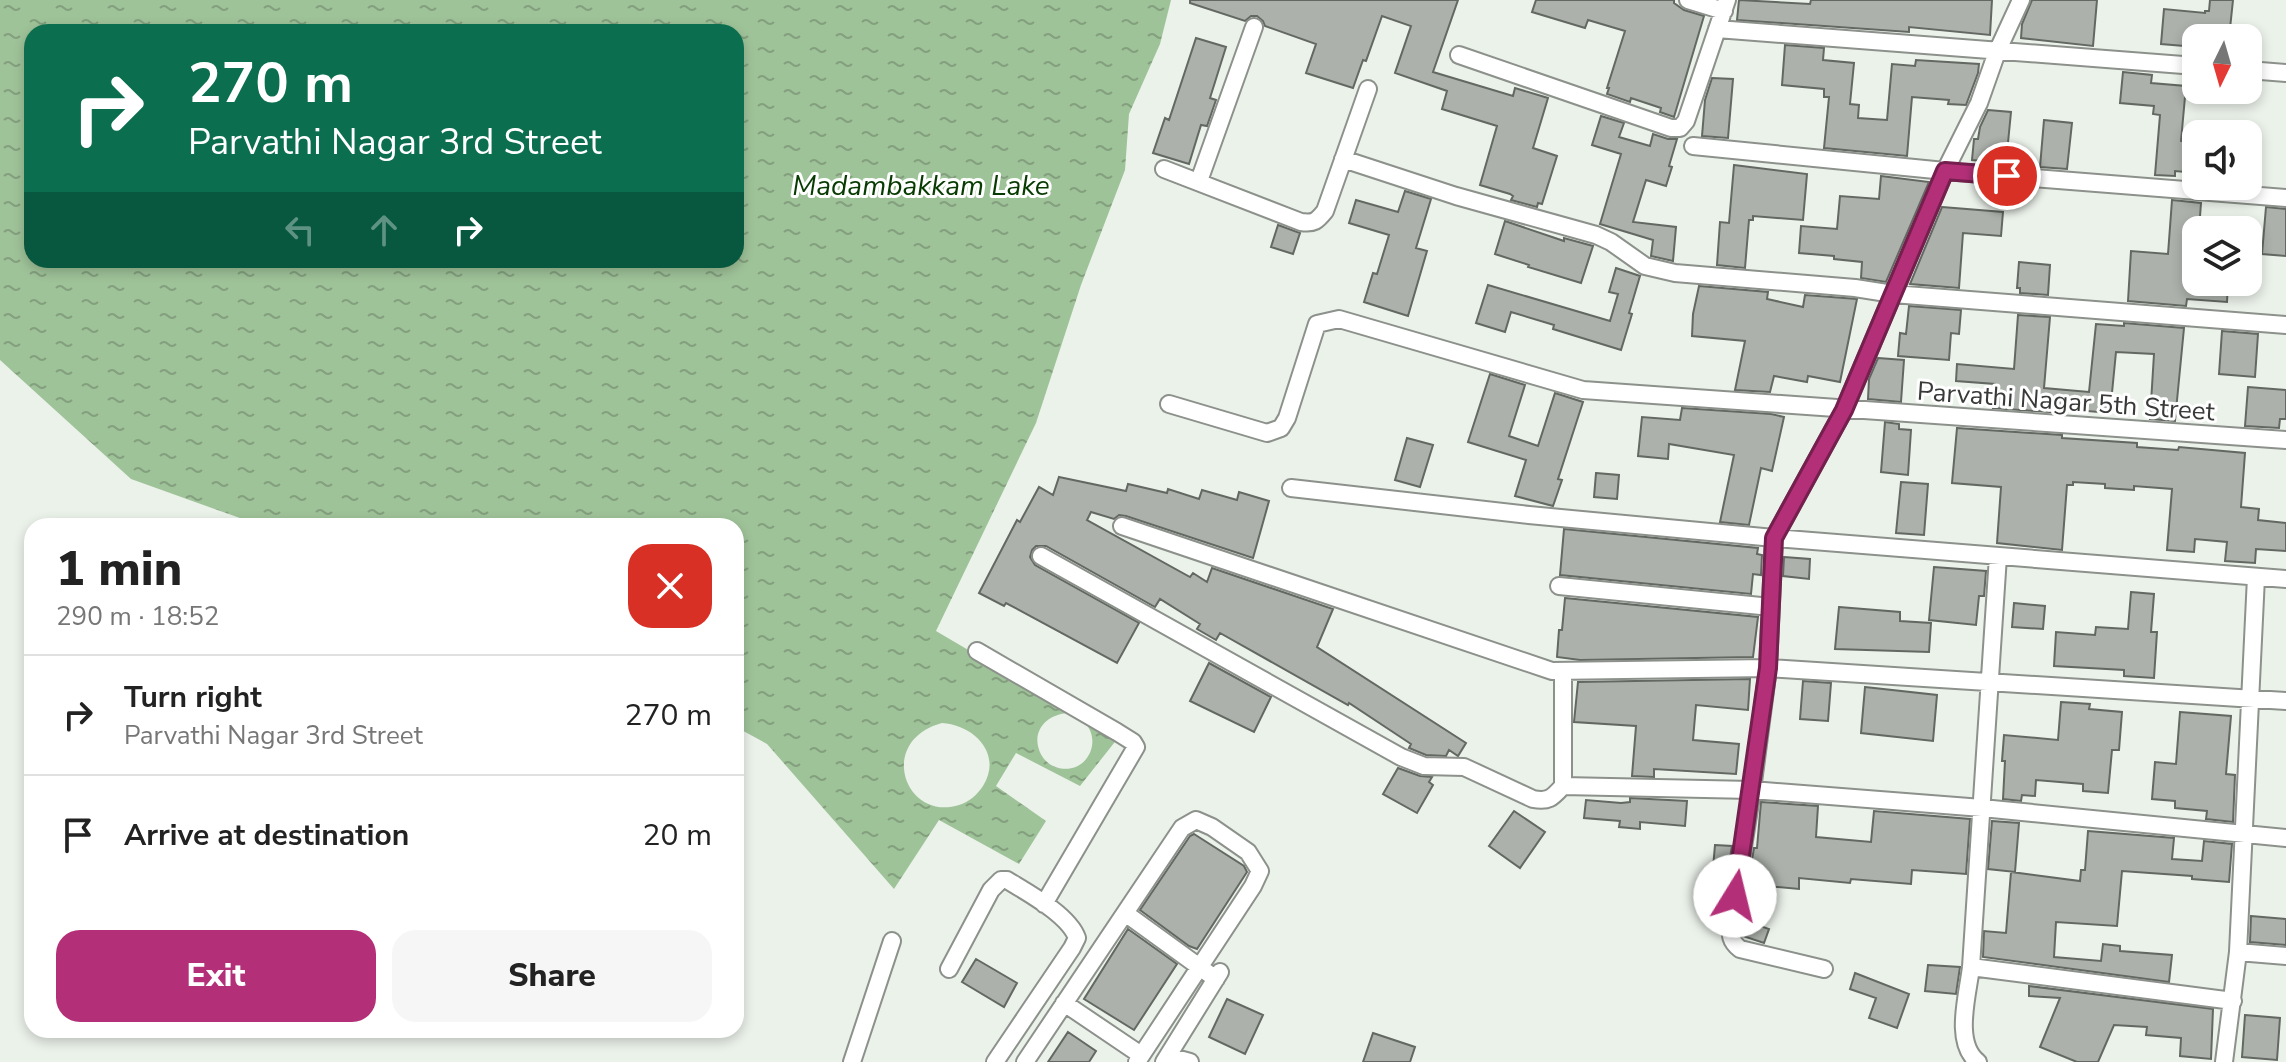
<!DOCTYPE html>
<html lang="en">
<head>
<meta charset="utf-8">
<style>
	body { margin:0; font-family:"Nunito Sans",sans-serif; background:#f6f6f6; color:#222; height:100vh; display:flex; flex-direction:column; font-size:30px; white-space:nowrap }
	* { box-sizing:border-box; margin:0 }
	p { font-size:26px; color:#767676 }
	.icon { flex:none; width:44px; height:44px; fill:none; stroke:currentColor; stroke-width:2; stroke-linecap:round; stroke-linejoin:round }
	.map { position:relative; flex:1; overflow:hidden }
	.sheet { position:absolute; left:24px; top:518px; width:720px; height:520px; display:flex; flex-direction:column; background:#fff; border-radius:24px; box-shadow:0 4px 12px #0003 }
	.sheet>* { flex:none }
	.guide { position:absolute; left:24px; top:24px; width:720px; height:244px; border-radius:24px; box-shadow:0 4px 12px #0003; background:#0b6e4f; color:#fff; overflow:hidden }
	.needle { width:52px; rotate:185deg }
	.buttons { position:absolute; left:2182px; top:24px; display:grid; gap:16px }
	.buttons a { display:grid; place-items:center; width:80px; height:80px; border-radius:16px; background:#fff; box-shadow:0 4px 12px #0003; font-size:40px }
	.pin { position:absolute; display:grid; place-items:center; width:68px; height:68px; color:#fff; margin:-34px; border:4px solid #fff; border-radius:50%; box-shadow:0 2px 8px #0007 }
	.me { position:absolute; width:88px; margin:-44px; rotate:9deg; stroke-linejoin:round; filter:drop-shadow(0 0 6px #0008) }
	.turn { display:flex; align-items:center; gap:28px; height:168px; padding:0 32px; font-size:36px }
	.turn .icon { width:104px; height:104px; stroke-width:2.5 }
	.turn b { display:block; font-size:56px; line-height:68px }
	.lanes { display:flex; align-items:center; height:76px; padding:0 32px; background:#0003; justify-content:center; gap:40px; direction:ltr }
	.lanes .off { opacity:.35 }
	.round { display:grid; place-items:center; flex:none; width:84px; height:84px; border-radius:24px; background:#f6f6f6 }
	.summary { display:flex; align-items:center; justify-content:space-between; height:136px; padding:0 32px }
	h1 { font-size:48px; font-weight:800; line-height:60px }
	.primary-button { display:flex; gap:16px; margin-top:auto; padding:16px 32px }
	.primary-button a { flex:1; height:92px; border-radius:24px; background:#b33078; color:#fff; font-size:32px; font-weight:800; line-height:92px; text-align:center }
	.primary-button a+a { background:#f6f6f6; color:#222 }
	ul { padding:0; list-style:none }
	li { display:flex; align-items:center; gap:24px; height:120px; padding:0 32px; border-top:2px solid #e0e0e0 }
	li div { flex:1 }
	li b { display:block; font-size:30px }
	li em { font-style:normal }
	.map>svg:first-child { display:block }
	.water { fill:url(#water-ripples); fill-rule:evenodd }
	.building { fill:#acb2ab; stroke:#636862; stroke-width:2 }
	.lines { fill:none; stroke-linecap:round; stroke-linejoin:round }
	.minor-casing { stroke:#8c918b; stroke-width:20 }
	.minor { stroke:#fff; stroke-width:16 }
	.route-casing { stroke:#741f4e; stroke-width:20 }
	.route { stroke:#b33078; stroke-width:14 }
	.labels { text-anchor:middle; stroke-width:6; stroke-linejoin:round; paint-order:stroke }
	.street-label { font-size:26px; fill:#383a37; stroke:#fff }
	.water-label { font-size:28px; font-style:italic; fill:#073b02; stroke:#fff }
</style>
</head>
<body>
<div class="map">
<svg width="2286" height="1062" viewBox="0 0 2286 1062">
	<defs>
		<pattern id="water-ripples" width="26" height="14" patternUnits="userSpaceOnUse" patternTransform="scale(2)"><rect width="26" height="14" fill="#9fc399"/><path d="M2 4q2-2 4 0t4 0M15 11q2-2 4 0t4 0" fill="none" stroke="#839f7e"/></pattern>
	</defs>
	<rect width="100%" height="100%" fill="#ebf2ea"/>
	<path class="water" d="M0 0H1171L1160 44 1129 114 1125 170 1081 285 1036 423 936 631 1118 738 1080 786 1016 753 996 786 1046 821 1019 864 939 820 894 889 767 744 736 727V526H262L131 479 0 360ZM32 32H736V260H32ZM1068 713C1112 726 1090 782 1053 766 1045 762 1040 755 1038 746 1034 727 1050 714 1068 713ZM942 723C974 725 1003 754 983 786 977 795 969 802 959 805 905 822 876 741 942 723Z"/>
	<path class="building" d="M1190 0H1458L1433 72 1513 96 1515 88 1548 98 1533 148 1557 156 1542 204 1538 203 1537 207 1511 200 1513 196 1510 194 1480 185 1497 126 1442 109 1447 91 1395 73 1411 26 1382 16 1366 61 1363 60 1353 88 1306 73 1316 44 1265 26 1263 21 1257 16H1251L1245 21 1190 3Z
		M1536 0H1674V3L1684 10 1704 16 1674 117 1660 112 1661 108 1631 98 1630 102 1607 94 1609 88H1607L1625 31 1588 20 1585 28 1532 12Z
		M1739 0 1810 4 1811 0H1992L1990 35 1909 27V32L1737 20Z
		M2032 0H2097L2093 46 2021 38 2022 24Z
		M2210 0H2233L2229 38H2196V47L2161 44 2164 9 2205 13V11H2209Z
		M1196 38 1226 47 1210 98 1216 100 1207 126 1201 125 1189 164 1153 153 1165 118 1169 120Z
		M1785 45 1824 48 1823 60 1854 63 1850 104 1859 105 1858 118 1887 120 1892 64 1915 66 1916 60 1979 64 1978 73 1966 105 1948 104 1949 100 1912 97 1907 156 1824 148 1829 97H1824V89L1782 85Z
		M2123 72 2152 75 2151 83 2186 86 2181 141 2196 143V173L2175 171V176L2155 175 2160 115 2153 114 2154 106 2120 103Z
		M1712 78 1733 79 1728 138 1702 136 1705 100Z
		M1988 110 2011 112 2006 163 1972 160 1974 139H1978L1980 127Z
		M1601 116 1624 123 1619 137 1650 146 1653 134 1668 139H1677L1669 166 1672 167 1666 186 1646 180 1633 222 1676 227 1673 261 1651 256 1653 240 1600 224 1621 154 1592 145Z
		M2044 120 2072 123 2067 169 2040 167Z
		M1734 165 1807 174 1803 220 1753 216V220H1749L1745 268 1717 265 1720 222 1729 223Z
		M1881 176 1929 182 1886 282 1861 278 1862 262 1834 259V256L1799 253 1801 226 1837 229 1840 196 1879 199Z
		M1405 191 1431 199 1416 248 1427 251 1408 316 1364 302 1373 273 1377 274 1389 235 1349 223 1356 200 1398 212Z
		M2172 200 2201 203 2199 230H2196V282H2228L2227 302 2187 299 2186 306 2128 301 2131 251 2168 254Z
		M1942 207 2003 212 2001 236 1963 233 1959 288 1910 284Z
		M2266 207 2286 209V256L2262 254Z
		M1505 221 1564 241V238L1593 246 1581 283 1528 267 1529 265 1495 254Z
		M1278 225 1300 233 1293 254 1271 247Z
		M2019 262 2050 265 2048 295 2020 293V288H2017Z
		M1616 268 1640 276 1629 313 1632 314 1621 350 1553 329 1554 325 1511 312 1505 332 1476 323 1488 285 1610 321 1618 294 1609 292Z
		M1699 286 1768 292 1767 299 1803 307 1805 295 1857 299 1840 382 1808 376 1807 382 1774 376 1770 392 1735 390 1745 341 1692 336 1693 314Z
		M1909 306 1961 310 1959 334 1951 333 1949 360 1898 356 1900 333 1906 334Z
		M2018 315 2050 317 2044 388 2089 392 2096 324 2124 326V323L2184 328 2175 421 2150 419 2154 354 2116 352 2110 413 2064 409 2063 413 1993 408 1995 384 1956 381 1957 364 2014 369Z
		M2222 331 2258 334 2255 377 2219 374Z
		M1878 358 1904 360 1901 402 1868 399 1869 379Z
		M1490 374 1525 385 1509 436 1538 446 1555 393 1583 402 1558 479 1562 480 1553 506 1515 496 1526 460 1468 442Z
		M2248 387 2286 390V419H2280L2279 428 2245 426Z
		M1682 408 1771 414 1784 417 1772 471 1761 468 1749 525 1720 522 1734 455 1669 444 1668 459 1638 456 1642 417 1680 420Z
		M1885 422 1899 424V429L1911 430 1908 475 1881 472Z
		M1957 428 2062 435V438L2137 443V447L2178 450 2179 447 2245 453 2241 507 2259 509 2258 520 2286 523V551L2256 549 2255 563 2225 561 2227 542 2195 539 2194 552 2167 550 2172 489 2134 486V490L2105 488V484L2073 482V485H2067L2062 550 1997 543 2001 487 1952 483Z
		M1407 438 1433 445 1420 487 1395 480Z
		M1596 473 1619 475 1617 499 1594 497Z
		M1059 477 1126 491 1128 484 1167 493 1168 489 1199 499 1202 490 1237 500 1239 492 1269 501 1253 558 1126 516 1119 515 1114 519 1091 512 1087 520 1190 577 1193 573 1207 582 1212 568 1333 609 1317 647 1466 743 1458 756 1449 750 1446 756 1426 755 1409 748 1411 744 1349 703 1348 705 1220 633 1216 640 1197 629 1200 624 1160 599 1155 607 1046 546H1036L1032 550 1030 557 1035 565 1139 623 1117 663 1006 603 1004 606 979 593 1017 520 1020 522 1039 487 1053 495Z
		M1901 482 1928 484 1924 535 1896 533Z
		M1564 529 1758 548 1757 554 1762 555 1761 575 1753 574 1751 594 1560 575Z
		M1784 557 1810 559 1809 579 1783 576Z
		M1934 567 1986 571 1984 596H1979L1976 625 1929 620Z
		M2131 592 2154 594 2151 632H2157L2154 678 2124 676V670L2054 666 2056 632 2095 635 2096 627 2128 629Z
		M1565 598 1758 617 1753 657 1580 660 1557 657 1559 630H1562Z
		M2014 603 2045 606 2043 629 2012 627Z
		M1839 607 1900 612V621L1931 623 1929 652 1835 649Z
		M1209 663 1271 697 1254 732 1190 701Z
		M1750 679 1748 710 1696 705 1693 740 1739 744 1736 774 1654 769V777L1632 776 1636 726 1574 722 1578 682Z
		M1803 681 1831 683 1828 721 1800 719Z
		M1865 687 1937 695 1933 741 1861 733Z
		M2061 702 2090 704 2089 709 2122 712 2119 750H2112L2108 793 2083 791V784L2036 780 2035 796 2022 795 2021 801 2003 799 2005 761H2002L2004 735 2058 740Z
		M2180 712 2231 716 2226 774 2235 775 2233 822 2206 819 2207 811 2175 808V801L2152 799 2155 762 2176 764Z
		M1398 768 1420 776 1432 777 1429 782 1433 785 1417 813 1383 794Z
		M1630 798 1687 801 1685 826 1640 822V829L1619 827 1620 821 1584 818 1586 800 1621 803 1630 802Z
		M1761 802 1818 806 1816 837 1871 842 1874 811 1970 819 1966 874 1912 870 1911 884 1851 879 1850 883 1799 878V889L1755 885 1756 872 1750 871 1754 848H1757Z
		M1514 811 1545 832 1520 868 1489 846Z
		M1992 821 2019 823 2015 872 1988 869Z
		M2088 831 2174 838 2172 859 2202 861 2204 841 2232 844 2229 882 2192 879V876L2122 871 2117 926 2056 922 2054 957 2101 961 2103 944 2120 946V951L2172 955 2169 982 1983 957 1984 931 2006 933 2011 872 2080 881 2081 870H2085Z
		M1194 834 1244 866 1247 872 1197 949 1189 946 1140 910 1190 836Z
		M1715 845 1732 846 1728 869 1713 868Z
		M2251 916 2286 919V945L2250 942Z
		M1743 920 1769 929 1764 943 1743 936Z
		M1128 929 1177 964 1134 1030 1084 999Z
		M976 959 1017 983 1004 1007 962 982Z
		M1928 965 1960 967 1956 994 1925 991Z
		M1855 973 1909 994 1897 1028 1869 1018 1876 998 1850 989Z
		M2029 986 2213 1009 2211 1059 2180 1056 2181 1038 2146 1035 2147 1027 2114 1025 2098 1062H2077L2040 1047 2060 998 2029 996Z
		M1227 999 1263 1015 1245 1054 1209 1037Z
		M2245 1015 2280 1018 2277 1060 2242 1057Z
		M1068 1032 1096 1051 1089 1062H1048Z
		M1373 1033 1415 1047 1410 1062H1363Z"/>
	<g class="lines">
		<g class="minor-casing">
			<path id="minor" d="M1688 0 1724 11
				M1717 29 2196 66
				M1459 55 1671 128H1680L1686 121 1727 0
				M2248 70 2286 73
				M1693 146 1945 171 2286 198
				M1343 159 1456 196 1596 235 1611 242 1645 266 1675 273 1855 288 1893 294 2286 325
				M1164 169 1301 222C1314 224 1317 221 1325 211L1368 89
				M1199 181 1254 27
				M1169 404 1267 433 1281 428 1287 418 1317 324 1339 319 1583 390 2286 440
				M1291 488 1529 515 1774 538 2286 579
				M1122 526 1552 671 1768 668 2286 701
				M1041 556 1401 757 1424 766 1464 767 1533 799C1549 802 1552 798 1563 786L1752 790 1768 668 1774 538 1844 410 1945 171 1979 103 1997 52 2021 0
				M1559 586 1771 607
				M977 651 1117 732 1133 742 1136 747 1044 904
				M1563 786V671
				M1125 913 1216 979
				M2238 952 2286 956
				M1971 967 2233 1001
				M949 969 991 890 1001 880H1007C1028 893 1069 915 1077 938L1072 948 995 1062
				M1824 969 1740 949C1730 941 1730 935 1731 923L1752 790 1982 808 2286 838
				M1064 1003 1141 1055
				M1168 1056 1190 1062
				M852 1062 892 941
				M1025 1062 1182 828 1196 820 1212 827 1248 852 1260 871 1253 886 1137 1062
				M1164 1062 1220 972
				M1978 1062C1953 1043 1968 994 1971 967L1998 556
				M2224 1062 2238 952 2256 577"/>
		</g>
		<use href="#minor" class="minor"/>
	</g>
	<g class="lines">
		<g class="route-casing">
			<path id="route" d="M1735 896 1768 668 1774 538 1844 410 1945 171 2007 176"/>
		</g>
		<use href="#route" class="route"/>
	</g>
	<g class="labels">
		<g class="street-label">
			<text transform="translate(2066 401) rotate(4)" y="9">Parvathi Nagar 5th Street</text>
		</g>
		<g class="water-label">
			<text x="921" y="195">Madambakkam Lake</text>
		</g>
	</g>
</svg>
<div class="buttons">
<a><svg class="needle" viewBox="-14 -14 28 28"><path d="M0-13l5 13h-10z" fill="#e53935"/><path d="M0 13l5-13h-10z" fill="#767676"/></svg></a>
<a><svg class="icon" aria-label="sound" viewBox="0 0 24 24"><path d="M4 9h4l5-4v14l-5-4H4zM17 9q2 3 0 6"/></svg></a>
<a><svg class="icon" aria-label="layers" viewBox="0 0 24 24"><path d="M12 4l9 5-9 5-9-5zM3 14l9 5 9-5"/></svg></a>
</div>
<div class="pin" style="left:2007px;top:176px;background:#d93025"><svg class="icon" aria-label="arrive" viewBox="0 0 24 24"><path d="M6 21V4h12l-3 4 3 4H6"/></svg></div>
<svg class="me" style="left:1735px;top:896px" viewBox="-20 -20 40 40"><circle r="19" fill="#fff"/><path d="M0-13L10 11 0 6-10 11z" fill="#b33078"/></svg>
<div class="guide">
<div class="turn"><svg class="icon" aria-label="right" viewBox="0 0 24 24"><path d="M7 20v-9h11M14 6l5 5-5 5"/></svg><div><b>270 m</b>Parvathi Nagar 3rd Street</div></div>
<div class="lanes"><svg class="icon off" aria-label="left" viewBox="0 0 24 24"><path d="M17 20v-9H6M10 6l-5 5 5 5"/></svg><svg class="icon off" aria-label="ahead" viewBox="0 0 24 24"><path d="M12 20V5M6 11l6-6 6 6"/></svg><svg class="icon" aria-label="right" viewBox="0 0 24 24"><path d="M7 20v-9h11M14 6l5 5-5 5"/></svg></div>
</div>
<section class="sheet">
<div class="summary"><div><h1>1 min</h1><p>290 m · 18:52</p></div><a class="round" style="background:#d93025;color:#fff"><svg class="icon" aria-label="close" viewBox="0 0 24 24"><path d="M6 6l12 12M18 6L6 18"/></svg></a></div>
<ul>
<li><svg class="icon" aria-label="right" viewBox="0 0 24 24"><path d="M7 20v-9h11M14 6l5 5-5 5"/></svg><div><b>Turn right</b><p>Parvathi Nagar 3rd Street</p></div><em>270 m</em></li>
<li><svg class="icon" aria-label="arrive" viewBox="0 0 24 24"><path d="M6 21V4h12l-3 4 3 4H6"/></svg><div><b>Arrive at destination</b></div><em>20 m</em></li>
</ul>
<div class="primary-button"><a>Exit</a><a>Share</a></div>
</section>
</div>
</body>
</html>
